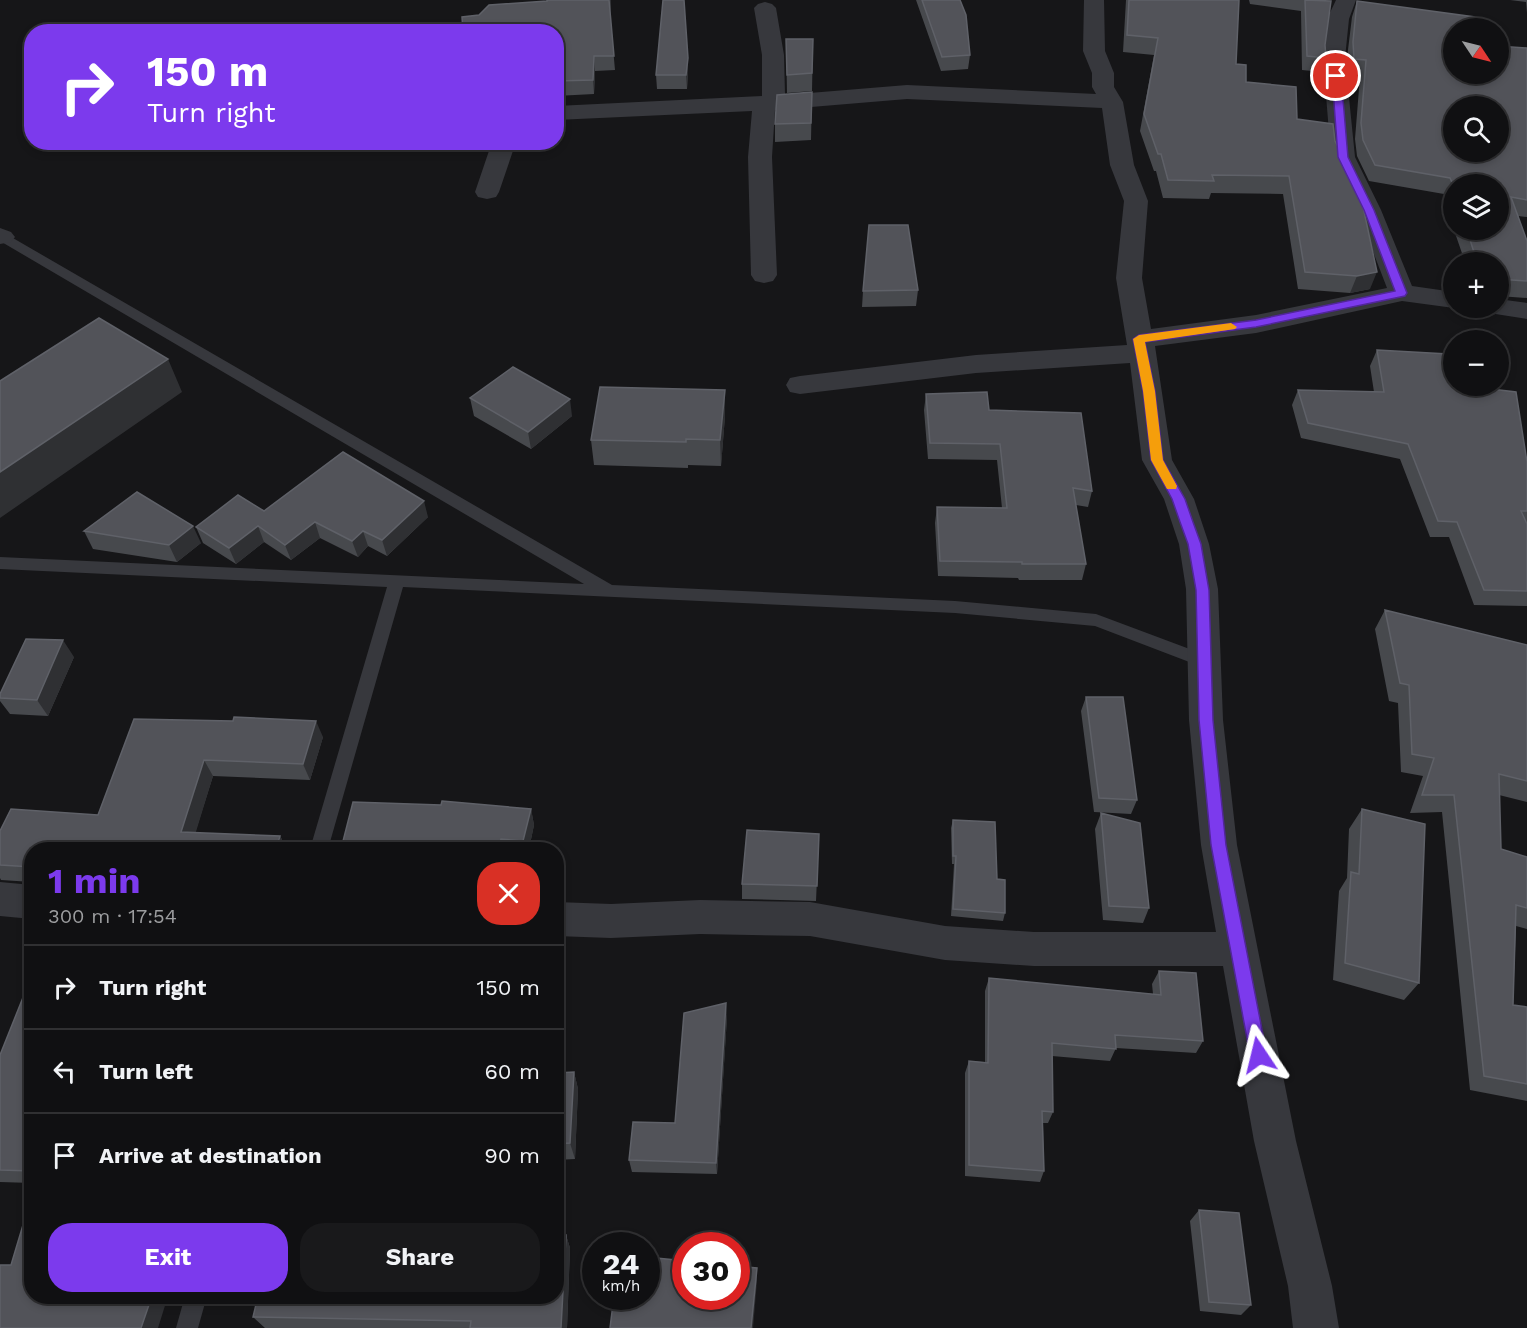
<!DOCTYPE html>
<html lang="en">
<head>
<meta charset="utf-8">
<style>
	body { margin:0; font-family:"Work Sans",sans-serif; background:#19191b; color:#f1f3f6; height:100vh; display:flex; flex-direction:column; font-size:22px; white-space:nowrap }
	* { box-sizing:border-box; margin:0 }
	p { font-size:20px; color:#9c9d9f }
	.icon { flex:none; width:33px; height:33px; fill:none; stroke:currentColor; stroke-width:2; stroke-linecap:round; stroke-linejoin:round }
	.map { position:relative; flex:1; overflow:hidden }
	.sheet { position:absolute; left:24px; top:842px; width:540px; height:462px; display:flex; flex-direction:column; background:#101012; border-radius:24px; box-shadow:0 3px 9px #0003,0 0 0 2px #303032 }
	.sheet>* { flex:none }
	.guide { position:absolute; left:24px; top:24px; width:540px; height:126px; border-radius:24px; box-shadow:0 3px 9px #0003,0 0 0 2px #303032; background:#7c3aed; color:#fff; overflow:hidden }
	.needle { width:39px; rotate:125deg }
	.fabs { position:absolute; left:1443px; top:18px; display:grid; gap:12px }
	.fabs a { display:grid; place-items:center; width:66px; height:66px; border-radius:50%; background:#101012; box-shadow:0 3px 9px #0003,0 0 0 2px #303032; font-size:30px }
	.speed { position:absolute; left:582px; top:1232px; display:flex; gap:12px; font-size:30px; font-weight:700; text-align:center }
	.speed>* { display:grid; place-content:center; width:78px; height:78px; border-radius:50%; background:#101012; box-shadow:0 3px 9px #0003,0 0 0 2px #303032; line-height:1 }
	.speed small { font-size:15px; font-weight:400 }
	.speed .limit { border:9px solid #d22; background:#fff; color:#111 }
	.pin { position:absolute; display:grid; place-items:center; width:51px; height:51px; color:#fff; margin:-26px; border:3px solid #fff; border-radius:50%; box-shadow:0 2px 6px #0007 }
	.me { position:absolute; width:66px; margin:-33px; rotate:350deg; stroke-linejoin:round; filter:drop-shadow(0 0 4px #0008) }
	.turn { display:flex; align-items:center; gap:21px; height:126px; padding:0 24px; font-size:27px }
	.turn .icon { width:78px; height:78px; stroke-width:2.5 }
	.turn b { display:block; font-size:42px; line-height:51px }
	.round { display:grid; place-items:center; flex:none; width:63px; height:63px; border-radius:24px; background:#19191b }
	.headline { display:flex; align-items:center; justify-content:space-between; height:102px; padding:0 24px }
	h1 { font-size:36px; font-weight:700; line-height:45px; color:#7c3aed }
	.primary-button { display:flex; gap:12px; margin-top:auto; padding:12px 24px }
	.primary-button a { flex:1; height:69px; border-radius:24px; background:#7c3aed; color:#fff; font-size:24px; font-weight:700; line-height:69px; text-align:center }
	.primary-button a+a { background:#19191b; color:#f1f3f6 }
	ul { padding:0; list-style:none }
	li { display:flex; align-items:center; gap:18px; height:84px; padding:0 24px; border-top:2px solid #303032 }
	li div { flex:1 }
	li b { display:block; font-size:22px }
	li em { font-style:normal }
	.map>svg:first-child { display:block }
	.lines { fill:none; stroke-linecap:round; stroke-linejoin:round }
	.service { fill:#37383d; fill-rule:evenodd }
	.minor { fill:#37383d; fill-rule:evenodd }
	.wall { fill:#47494d }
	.shaded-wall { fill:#2f3033 }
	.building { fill:#525359; stroke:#5f6168; stroke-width:1.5; fill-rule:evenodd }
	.route { fill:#7c3aed; stroke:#51269a; stroke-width:1.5 }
	.slow { fill:#f59e0b }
</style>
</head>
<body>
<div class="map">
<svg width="1527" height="1328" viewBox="0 0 1527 1328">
	<rect width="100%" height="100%" fill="#161618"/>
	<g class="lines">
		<path class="service" d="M0 234H6L612 585 955 601 1096 614 1211 657 1213 662 1211 667 1205 668 1095 626 955 613 403 587 328 849H310L387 587 0 569V557L584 584 0 241Z
			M185 1296H207L198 1328H176Z"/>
		<path class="minor" d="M1084 0H1104L1105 51 1114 73V87L1123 102 1134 165 1148 201 1142 278 1151 329 1256 315 1387 288 1357 210 1331 157 1323 58 1327 19 1336 0H1356L1349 19 1345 58 1355 157 1381 210 1412 286 1454 292V308H1457H1454L1402 301 1256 333 1155 346 1172 460 1194 499 1209 544 1218 589 1223 720 1237 845 1296 1141 1332 1286 1339 1328H1293L1288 1286 1254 1141 1223 966H1034L945 960 810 936 700 934 611 938 556 936V902L611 904 700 900 810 902 945 926 1034 932H1216L1201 845 1189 720 1186 589 1179 544 1164 499 1142 460 1130 363 976 373 800 394 790 392 786 385 790 378 800 376 976 355 1127 345 1116 278 1124 201 1110 165 1102 108 907 99 775 110 772 157 777 275 773 281 764 283 755 281 751 275 748 157 752 111 556 120V106L762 96V55L754 8 758 4 765 2 772 4 776 8 784 55 785 95 907 85 1096 94 1092 87V73L1083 51Z
			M492 142H516L499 192 496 197 487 199 478 197 475 192Z
			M0 228 11 232 15 237 11 242 0 244Z
			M1498 299 1527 303V319L1489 313 1485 308H1498Z
			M0 882 32 885V919L0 916Z"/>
	</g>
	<path class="wall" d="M547 0H611L610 14 615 70 595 71 594 94 556 96V32L479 15 547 1Z
		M916 0H960L970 55 968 69 941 71Z
		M1126 0H1239L1236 64 1246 82 1297 119 1335 141 1370 289 1350 293 1298 289 1283 194 1211 193 1209 199 1163 198 1156 171H1154L1140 131 1154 55 1123 52Z
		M1249 0H1325V45L1326 58 1322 72 1302 70 1301 11 1250 4Z
		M1510 0H1527V13L1526 2Z
		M1357 1 1454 74 1527 48V217L1518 216 1527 241V298L1498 296V262H1465L1454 230H1498L1454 184V226L1444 194 1369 181 1357 156 1355 139 1360 76 1349 75 1347 58 1352 17Z
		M786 39H813L812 91 787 93Z
		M688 72 687 89H657L656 75Z
		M812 92 811 140 775 142V124Z
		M918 290 916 306 862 307 863 291Z
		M1377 350 1454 386 1527 462V606L1474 605 1449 537H1430L1400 459 1301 438 1292 405 1298 390 1374 392 1370 366Z
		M926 394 989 410 1092 491 1088 507 1076 505 1086 564 1082 580H1019L1018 578 938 576 935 523 937 507 1002 508 997 460 928 459 924 410Z
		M470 398 572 416 531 449 474 416Z
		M725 416 721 466 688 465V468L594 465 591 440Z
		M264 511 428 517 387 556 368 546 358 557 320 538 291 560 264 542 236 564 203 543 196 527Z
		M84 531 201 543 177 562 93 549Z
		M1385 610 1527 645V802L1499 795 1501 849 1527 857V929L1516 926 1513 1005 1527 1007V1101L1470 1090 1442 812 1410 813 1423 776 1401 772 1398 703 1389 701 1375 629Z
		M74 657 48 716 10 714 0 701V694Z
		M1086 697 1137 800 1131 814 1094 812 1081 711Z
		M134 719 323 737 310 780 213 776 195 833 280 836 287 849H32V882L1 880 0 878V831L98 815Z
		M531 809 534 825 529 849H341Z
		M1362 809 1419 983 1404 1000 1333 980 1339 891 1347 878 1349 829Z
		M1101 813 1149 908 1143 923 1103 920 1095 829Z
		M953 820 997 879 1005 913 1003 921 951 916 954 864H952L951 828Z
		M819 834 816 901 742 899V884Z
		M1159 971 1203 1041 1196 1053 1116 1048 1110 1061 1052 1056 1053 1112 1048 1123H1043L1044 1171 1040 1182 965 1176V1073L969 1061 985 1062V991L989 978 1153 994 1152 984Z
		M32 975V1183L0 1182V1055Z
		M727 1017 717 1174 632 1172 629 1160 675 1123Z
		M574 1072 578 1089 575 1159 556 1160V1073Z
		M1199 1210 1251 1305 1241 1315 1200 1311 1190 1221Z
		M566 1235 570 1248 567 1328H265L253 1317Z"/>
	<path class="shaded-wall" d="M609 0H611L610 15Z
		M594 56 595 71 594 94 593 80Z
		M688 58V72L687 89 686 75Z
		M1377 272 1370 289 1350 293 1357 276Z
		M168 359 182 392 0 518V472Z
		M725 390V416L721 466 720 440Z
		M570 399 572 416 531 449 528 432Z
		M424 501 428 517 387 556 382 540Z
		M315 522 320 538 291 560 285 545Z
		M193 526 201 543 177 562 169 545Z
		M258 526 264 542 236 564 229 548Z
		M363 531 368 546 358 557 352 541Z
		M63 640 74 657 48 716 37 700Z
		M316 721 323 737 310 780 303 764Z
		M204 760 213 776 191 848 181 832Z
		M531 809 534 825 529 849H525L523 841Z
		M280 836 287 849H276Z
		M501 839 503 849H498Z
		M726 1003 727 1017 717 1174 716 1163Z
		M574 1072 578 1089 575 1159 570 1143Z
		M566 1235 570 1248 567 1328H561Z
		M757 1268V1281L753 1328H751Z
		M152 1296H168L158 1328H141Z"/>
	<path class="building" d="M547 0H609L614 56H594L593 80 556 81V32H463L462 17 479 15 489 5 547 1Z
		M663 0H684L688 58 686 75H656Z
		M922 0H960L966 15 970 55 942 57Z
		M1129 0H1239L1236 64 1246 65V82L1296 87 1297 119 1333 124 1335 141 1359 188 1377 272 1357 276 1305 272 1289 176 1212 175 1214 181 1168 180 1161 154H1158L1144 114 1158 38 1127 35Z
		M1305 0 1331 1 1325 45 1326 58 1307 56Z
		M1357 1 1475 17V28H1454V74H1498V46L1527 48V200L1511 197 1527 241V281L1498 279V262H1477L1467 230H1498V184H1454V187L1450 178 1375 165 1363 140 1361 123 1366 60 1354 59 1353 42ZM1454 106H1498V152H1454Z
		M786 39H813L812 73 787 75Z
		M812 92 811 123 775 124 777 95Z
		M869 225H908L918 290 863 291Z
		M99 318 168 359 0 472V381Z
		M1377 350 1448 354 1454 370V386H1466L1516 392 1527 462V511H1521L1527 524V591L1484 590 1457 522 1438 521 1408 444 1308 423 1298 390 1384 392Z
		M513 367 570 399 528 432 470 398Z
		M600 387 725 390 720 440 686 439V442L591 440Z
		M987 392 989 410 1081 413 1092 491 1073 488 1086 564H1022V562L940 561 937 507 1007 508 1000 444 930 443 926 394Z
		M343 452 424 501 382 540 363 531 352 541 315 522 285 545 258 526 229 548 196 527 238 495 264 511Z
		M137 492 193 526 169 545 84 531Z
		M1385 610 1527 645V781L1499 774 1501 849 1527 857V908L1516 905 1513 1005 1527 1007V1084L1484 1076 1454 795H1422L1434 758 1412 754 1409 685 1400 683Z
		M26 639 63 640 37 700 0 698V694Z
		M1086 697H1123L1137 800 1099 798Z
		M234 717 316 721 303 764 204 760 181 832 280 836 276 849H32V867L0 865V831L11 809 98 815 134 719 233 721Z
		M442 801 531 809 523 841 501 839 498 849H341L353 802 441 805Z
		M1362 809 1425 824 1419 983 1345 963 1351 872 1359 874Z
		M1101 813 1140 823 1149 908 1109 906Z
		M953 820 995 822 997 879 1005 880V913L953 909 956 856H953Z
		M747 830 819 834 817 886 742 884Z
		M1159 971 1196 973 1203 1041 1115 1035 1116 1049 1052 1043 1053 1112 1042 1111 1044 1171 969 1165V1061L988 1063 989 978 1161 995Z
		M32 975V1171L0 1170V1055Z
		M726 1003 716 1163 629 1160 633 1122 675 1123 684 1013Z
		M574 1072 570 1143 556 1144V1073Z
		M32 1195V1296H152L141 1328H0V1265H11Z
		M1199 1210 1239 1213 1251 1305 1209 1302Z
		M556 1235H566L561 1328H470L471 1321 253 1317 258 1296H556Z
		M646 1257 686 1261V1296H736V1266L757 1268 751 1328H610L614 1296H646Z"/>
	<path class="route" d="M1336 73 1341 76 1348 157 1374 210 1407 293 1405 296 1256 327 1145 342 1155 391 1163 460 1185 499 1193 522 1201 544 1209 590 1213 720 1226 845 1267 1055 1265 1060 1259 1063 1253 1060 1250 1055 1211 845 1199 720 1196 590 1188 544 1180 522 1172 499 1151 460 1143 391 1133 339 1139 335 1256 320 1395 291 1364 210 1338 157 1332 76Z"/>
	<path class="slow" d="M1231 323 1237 327 1235 329 1145 342 1155 391 1163 460 1177 486 1176 489H1167L1151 460 1143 391 1133 339 1139 335Z"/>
</svg>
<div class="fabs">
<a><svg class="needle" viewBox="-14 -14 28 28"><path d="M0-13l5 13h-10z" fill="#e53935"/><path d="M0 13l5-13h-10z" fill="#9c9d9f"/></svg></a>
<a><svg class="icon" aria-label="search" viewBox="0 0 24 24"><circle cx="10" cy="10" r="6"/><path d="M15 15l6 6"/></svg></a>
<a><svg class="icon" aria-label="layers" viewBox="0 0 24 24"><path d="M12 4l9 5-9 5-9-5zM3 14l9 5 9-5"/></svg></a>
<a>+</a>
<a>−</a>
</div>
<div class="speed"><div>24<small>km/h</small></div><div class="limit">30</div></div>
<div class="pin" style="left:1336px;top:76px;background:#d93025"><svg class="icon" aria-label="arrive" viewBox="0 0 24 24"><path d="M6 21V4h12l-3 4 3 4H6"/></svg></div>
<svg class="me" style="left:1259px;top:1055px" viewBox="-20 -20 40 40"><path d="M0-17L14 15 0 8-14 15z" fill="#7c3aed" stroke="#fff" stroke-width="4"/></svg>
<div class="guide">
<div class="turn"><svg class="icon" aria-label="right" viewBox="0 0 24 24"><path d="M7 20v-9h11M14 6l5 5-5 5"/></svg><div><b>150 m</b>Turn right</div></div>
</div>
<section class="sheet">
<div class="headline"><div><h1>1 min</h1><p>300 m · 17:54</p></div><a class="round" style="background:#d93025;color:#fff"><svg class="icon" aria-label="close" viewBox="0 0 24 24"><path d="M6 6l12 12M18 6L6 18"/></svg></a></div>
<ul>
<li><svg class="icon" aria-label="right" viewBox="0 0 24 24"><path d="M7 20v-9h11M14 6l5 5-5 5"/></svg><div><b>Turn right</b></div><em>150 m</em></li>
<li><svg class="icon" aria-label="left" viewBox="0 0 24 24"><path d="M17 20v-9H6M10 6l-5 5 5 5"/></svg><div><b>Turn left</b></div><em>60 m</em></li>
<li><svg class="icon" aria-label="arrive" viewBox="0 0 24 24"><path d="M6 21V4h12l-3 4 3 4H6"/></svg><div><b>Arrive at destination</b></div><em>90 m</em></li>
</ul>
<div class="primary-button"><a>Exit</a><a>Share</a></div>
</section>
</div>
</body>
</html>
